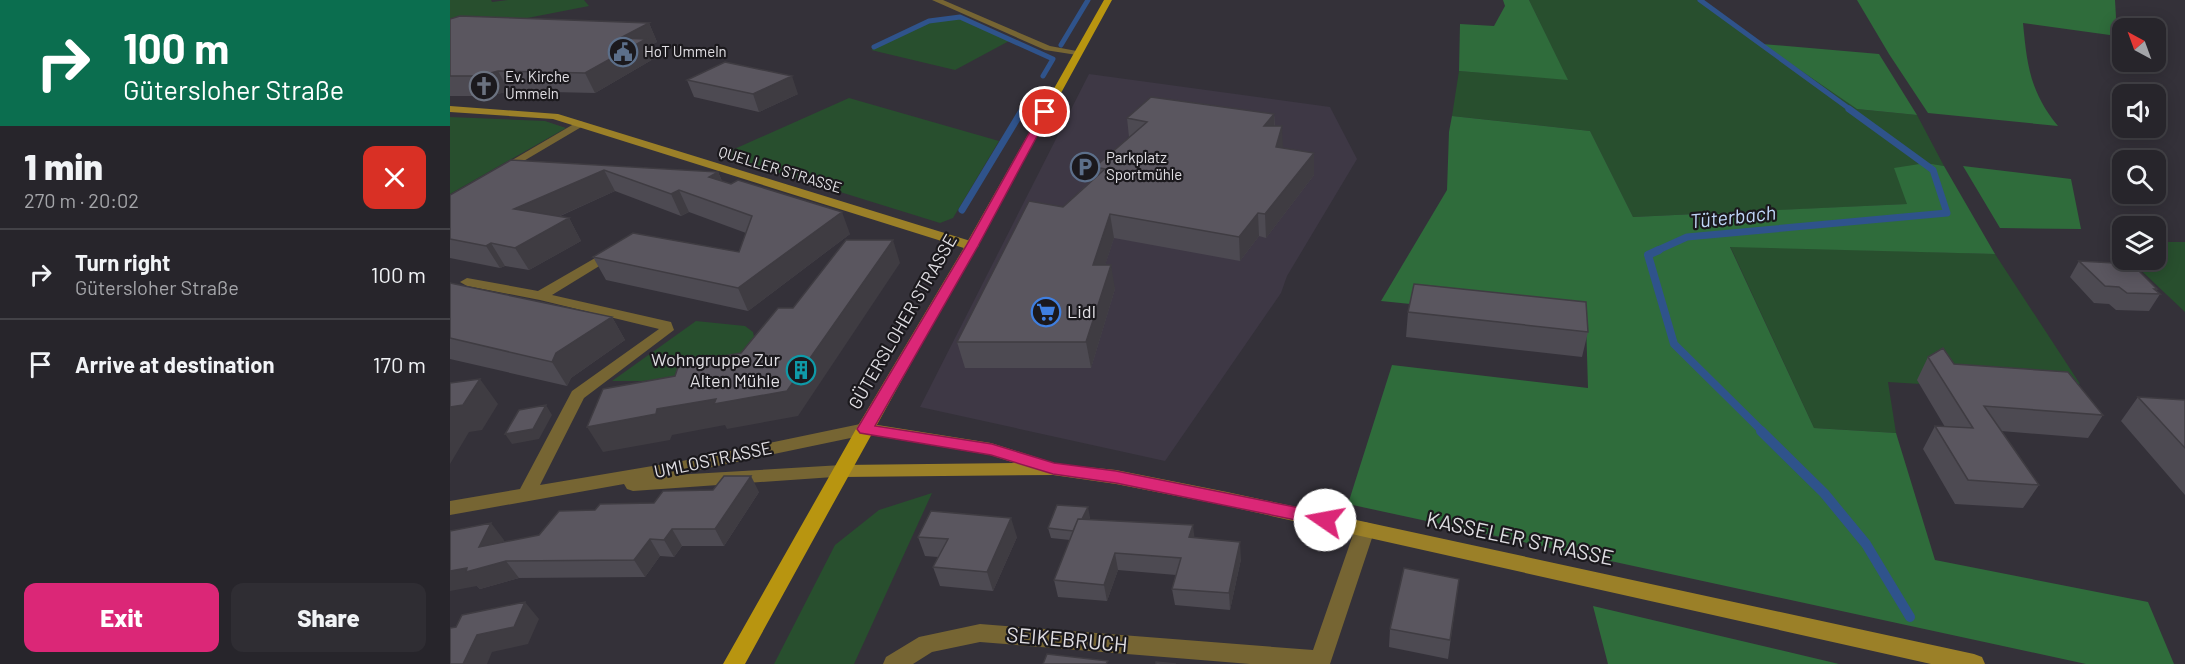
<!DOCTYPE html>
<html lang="en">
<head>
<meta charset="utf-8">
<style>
	body { margin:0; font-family:Barlow,sans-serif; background:#2f2d33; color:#f1f3f6; height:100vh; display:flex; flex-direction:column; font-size:22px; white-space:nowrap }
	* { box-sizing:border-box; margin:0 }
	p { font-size:20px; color:#a4a5a9 }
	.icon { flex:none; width:33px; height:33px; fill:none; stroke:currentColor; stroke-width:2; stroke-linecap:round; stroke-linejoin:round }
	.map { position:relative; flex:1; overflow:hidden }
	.panel { display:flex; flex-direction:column; background:#27252b; width:450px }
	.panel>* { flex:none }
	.top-card { background:#0b6e4f; color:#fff; overflow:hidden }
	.needle { width:39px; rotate:319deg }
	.tools { position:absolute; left:1662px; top:18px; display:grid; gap:12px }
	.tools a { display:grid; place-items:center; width:54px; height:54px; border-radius:12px; background:#27252b; box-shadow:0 3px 15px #0003,0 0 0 2px #434247; font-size:30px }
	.pin { position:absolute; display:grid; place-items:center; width:51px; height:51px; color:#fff; margin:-26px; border:3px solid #fff; border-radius:50%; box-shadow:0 2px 6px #0007 }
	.me { position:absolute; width:66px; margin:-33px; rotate:282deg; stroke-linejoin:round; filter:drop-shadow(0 0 4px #0008) }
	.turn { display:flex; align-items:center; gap:21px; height:126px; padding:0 24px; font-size:27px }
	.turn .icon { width:78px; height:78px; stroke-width:2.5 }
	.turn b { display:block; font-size:42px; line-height:51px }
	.round { display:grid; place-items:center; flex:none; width:63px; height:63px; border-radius:12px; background:#2f2d33 }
	.head { display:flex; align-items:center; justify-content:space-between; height:102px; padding:0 24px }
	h1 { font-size:36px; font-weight:800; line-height:45px }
	.primary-button { display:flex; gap:12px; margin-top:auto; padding:12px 24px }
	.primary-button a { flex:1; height:69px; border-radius:12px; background:#db2777; color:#fff; font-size:24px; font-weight:800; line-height:69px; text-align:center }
	.primary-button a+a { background:#2f2d33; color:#f1f3f6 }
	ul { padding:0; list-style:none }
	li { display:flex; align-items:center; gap:18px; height:90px; padding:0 24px; border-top:2px solid #434247 }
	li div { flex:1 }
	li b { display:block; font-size:22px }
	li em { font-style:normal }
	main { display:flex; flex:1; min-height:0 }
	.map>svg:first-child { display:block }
	.built { fill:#3e3845 }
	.green { fill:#284f2e }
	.forest { fill:#2f6c3b }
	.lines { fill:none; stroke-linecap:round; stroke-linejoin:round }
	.stream-far3 { stroke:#2f538b; stroke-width:5 }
	.stream-far2 { stroke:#2f538b; stroke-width:7 }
	.stream-far1 { stroke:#2f538b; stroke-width:8 }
	.stream { stroke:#2f538b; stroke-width:10 }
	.street { fill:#766533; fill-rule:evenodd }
	.secondary { fill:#9b8028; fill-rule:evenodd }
	.primary { fill:#b89510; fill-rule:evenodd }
	.wall { fill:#4d4a52 }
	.shaded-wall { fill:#3f3c42 }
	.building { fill:#5a565f; stroke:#3f3c42; stroke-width:1.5 }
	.route { fill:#db2777; stroke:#8e194d; stroke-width:1.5 }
	.labels { text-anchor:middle; stroke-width:4.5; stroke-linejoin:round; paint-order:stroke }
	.far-poi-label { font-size:15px; fill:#e1dfe4; stroke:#1b191d; text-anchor:start }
	.far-street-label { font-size:15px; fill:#e1dfe4; stroke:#1b191d }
	.poi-label { font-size:18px; fill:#e1dfe4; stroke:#1b191d; text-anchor:start }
	.street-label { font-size:18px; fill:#e1dfe4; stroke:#1b191d }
	.water-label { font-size:20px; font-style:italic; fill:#c0d6f8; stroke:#1b191d }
	.near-street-label { font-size:21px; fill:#e1dfe4; stroke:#1b191d }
</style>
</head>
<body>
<main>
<section class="panel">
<div class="top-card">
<div class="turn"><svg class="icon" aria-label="right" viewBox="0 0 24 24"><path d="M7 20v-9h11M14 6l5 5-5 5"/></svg><div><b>100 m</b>Gütersloher Straße</div></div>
</div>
<div class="head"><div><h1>1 min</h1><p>270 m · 20:02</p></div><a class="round" style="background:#d93025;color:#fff"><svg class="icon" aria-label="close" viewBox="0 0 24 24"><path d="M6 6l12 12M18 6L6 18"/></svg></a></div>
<ul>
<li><svg class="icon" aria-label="right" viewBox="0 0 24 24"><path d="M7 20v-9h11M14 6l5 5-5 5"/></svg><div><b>Turn right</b><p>Gütersloher Straße</p></div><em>100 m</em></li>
<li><svg class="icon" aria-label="arrive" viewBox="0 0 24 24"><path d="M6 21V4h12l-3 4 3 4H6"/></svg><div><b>Arrive at destination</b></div><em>170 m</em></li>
</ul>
<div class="primary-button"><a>Exit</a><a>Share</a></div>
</section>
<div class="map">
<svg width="1735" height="664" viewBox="0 0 1735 664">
	<rect width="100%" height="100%" fill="#343139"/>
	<path class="built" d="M639 74 880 107 907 159 837 276 831 293 715 461 470 407Z"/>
	<path class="green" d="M0 0H41L42 2 58 0H134L139 6 0 33Z
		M1079 0H1248L1407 109 1467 115 1494 166 1476 163 1458 204 1183 217 1140 131 1002 116 1009 71 1117 79Z
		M508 18 559 41 505 70 421 50 479 22Z
		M399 98 549 141 503 218 490 223 271 155Z
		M0 117 95 121 116 128 0 194Z
		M1706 242H1735V312L1680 260H1706Z
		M1280 246 1545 254 1630 384 1596 382 1601 392 1438 382 1446 433 1364 428Z
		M246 321 295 326 303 332 305 341 296 354 220 379 192 381H162Z
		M482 493 404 664H324L385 545 429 510Z"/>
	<path class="forest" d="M1053 0H1079L1118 80 1009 71 1010 24 1044 26 1055 6Z
		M1407 0H1665L1667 36 1573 23C1577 65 1580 92 1608 126L1478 113 1439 54Z
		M1312 44 1429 54 1467 115 1407 109Z
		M1002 116 1140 131 1183 217 1457 204 1444 168 1476 163 1494 166 1545 254 1280 247 1364 428 1446 433 1485 560 1698 602 1724 664H1636L898 504 942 365 1138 388 1136 322 931 301 997 190 999 132Z
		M1513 166 1621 179 1631 229 1550 228Z
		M1143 606 1389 664H1158Z"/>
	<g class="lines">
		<path class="stream-far3" d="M1250 0 1401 110
			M611 45 638 0
			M424 47 479 21 510 17 603 59 593 76
			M572 110 581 96"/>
		<path class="stream-far2" d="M512 210 573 109
			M1206 251 1237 237 1497 213 1483 170 1399 109"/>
		<path class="stream-far1" d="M1209 250 1198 255 1224 344 1313 432"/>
		<path class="stream" d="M1311 431 1374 493 1416 544 1460 617"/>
		<path class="street" d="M482 0H493L600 46 632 52 627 55 595 50Z
			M129 121 133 122V126L55 172 51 173 45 170Z
			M159 250 164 251 166 254 164 257 102 295 221 322 224 330 134 398 90 485 232 461 415 423 421 425 424 429 421 433 415 435 224 475 392 465 398 466 401 471 398 476 183 491 177 489 174 484 0 515V501L70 489 122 391 209 329 90 300 17 286 10 282 17 278 88 291Z
			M915 522 922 524 925 529 880 664H800L530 642 482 652 463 664H433L436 657 469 637 530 624 863 650 905 529 908 524Z"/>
		<path class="secondary" d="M0 106 108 114 527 243 529 246 522 250 517 249 103 119 0 112Z
			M415 423 541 443 595 460 597 463 666 470 777 492 1524 654 1532 657 1535 664H1481L777 506 666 484 603 475 392 477 386 476 383 471 386 466 392 465 565 463 540 455 409 433 406 429 409 425Z"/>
		<path class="primary" d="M654 0H662C541 222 416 442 295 664H273L406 429 515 246Z"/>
	</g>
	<path class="wall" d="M0 19 199 23 207 42 199 46 205 58 145 93 59 91 40 96H0Z
		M237 80 348 94 309 112 244 97Z
		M824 114 825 126 832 148 864 153V175L816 238 809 236 790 261 664 238 655 265 665 289 641 368H515L507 342 613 207 646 176 645 167 679 137 677 118Z
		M61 160 268 172 272 181 400 234 298 311 156 280 143 257 289 252 296 233 239 212 231 216 165 191 108 217 119 218 131 241 79 270 55 266 50 268 0 258V195Z
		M1629 261 1707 289 1706 291 1710 294 1699 311 1666 310 1659 304 1644 303 1620 277Z
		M0 283 162 317 175 340 121 378 117 386 0 359Z
		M958 312 1138 332 1132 357 956 337Z
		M1478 357 1504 364 1653 415 1638 438 1551 431 1589 485 1573 508 1505 504 1473 449 1485 426 1495 427 1467 380Z
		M1688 397 1735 400V495L1671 421Z
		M309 492 274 546H232L224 557 210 556 195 577 69 578 30 589 27 586 54 540V542L89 535 145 510 204 503Z
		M640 517 639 520 745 538 791 559 780 610 725 605 722 589 726 575 668 570 657 601 608 597 604 580 620 540 601 538 598 528Z
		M468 537H567L543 591 490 586 483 567 488 557 475 556Z
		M1009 579 998 659 939 647 940 629Z"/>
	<path class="shaded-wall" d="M199 23 207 42 199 46 205 58 145 93 135 73 170 38Z
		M48 71 59 91 40 96 29 76Z
		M342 76 348 94 309 112 303 94Z
		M824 114 825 135 814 126Z
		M832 126 833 148 826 169V147Z
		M864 153V175L816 238 815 214Z
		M154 170 165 191 76 231 64 209Z
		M268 172 277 193 259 177Z
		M229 190 239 212 231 216 221 194Z
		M392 212 400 234 298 311 288 288Z
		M808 213 809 236 790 261 789 237Z
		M660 214 664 238 647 290 643 265Z
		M119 218 131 241 79 270 65 248Z
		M443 240 450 263 348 416 277 429 275 425 222 435 220 440 153 452 137 427 207 409 266 399Z
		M41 243 55 266 50 268 36 246Z
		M661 265 665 289 641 368 636 342Z
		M162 317 175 340 121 378 117 386 102 362 106 353Z
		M30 379 48 404 32 430 19 432 0 464V407Z
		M96 405 102 415 89 439 62 444 55 434Z
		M301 476 309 492 274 546 265 529Z
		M638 507 640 517 628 541 626 531Z
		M561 518 567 537 543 591 537 572Z
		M41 523 54 540 42 564 29 547Z
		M743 525 745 542 739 537Z
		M222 529 232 546 224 557 214 540Z
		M200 539 210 556 195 577 184 560Z
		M790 542 791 559 780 610 779 593Z
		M665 553 668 570 657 601 654 585Z
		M56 561 69 578 30 589 27 586 0 591V571Z
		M75 602 89 619 78 644 42 652 37 664H13L27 635Z"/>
	<path class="building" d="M10 16 199 23 170 38 196 39 135 73 48 71 29 76H0V19Z
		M275 62 342 76 303 94 237 80Z
		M701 97 824 114 814 126H832L826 147 864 153 815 214 808 213 789 237 660 214 643 265H661L636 342H507L579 201 613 207 655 169 645 167 697 122 677 118Z
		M61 160 268 172 259 177 281 184 288 180 392 212 288 288 143 257 183 233 289 252 302 216 229 190 221 194 154 170 64 209 119 218 65 248 41 243 36 246 0 239V195Z
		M396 240H443L337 391 264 404 266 399 207 409 206 414 137 427 153 389 225 376 229 364 291 353 328 308H343Z
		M1629 261 1682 264 1707 289H1704L1710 294 1677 293 1669 287 1655 286Z
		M0 283 162 317 106 353 102 362 0 338Z
		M964 284 1136 302 1138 332 958 312Z
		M1493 348 1504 364 1618 372 1653 415 1534 406 1589 485 1518 480 1485 426 1523 428 1478 357Z
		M30 379 13 405 0 407V383Z
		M1688 397 1735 400V448Z
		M96 405 83 429 55 434 69 410Z
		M274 476H301L265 529H222L214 540 200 539 184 560 56 561 16 572 17 568 0 571V531L41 523 29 547 89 535 109 511 145 510 150 504 204 503 213 491 263 490Z
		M607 505 638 507 632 519H628L623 531 598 528Z
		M481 511 561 518 537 572 483 567 498 539 468 537Z
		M628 519 743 525 739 537 790 542 779 593 722 589 731 558 665 553 654 585 604 580Z
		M954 568 1009 579 1000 640 940 629Z
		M75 602 64 627 27 635 13 664H0V628L6 627 12 615Z
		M597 654 658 661 656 664H593Z
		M706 662 726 664H706Z"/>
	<path class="route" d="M595 109 600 112 528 246 425 426 542 444 604 463 666 471 875 513 881 515 884 520 881 525 875 526 666 483 603 474 541 455 410 433 407 429 516 246 591 112Z"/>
	<defs>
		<g id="civic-ring" transform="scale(1.5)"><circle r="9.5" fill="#1b191d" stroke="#5c6f8a" stroke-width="1.5"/><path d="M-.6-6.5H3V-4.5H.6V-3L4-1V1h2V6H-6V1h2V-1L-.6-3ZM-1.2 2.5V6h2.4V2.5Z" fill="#5c6f8a"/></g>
		<g id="church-ring" transform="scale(1.5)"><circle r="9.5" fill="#1b191d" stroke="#6b7280" stroke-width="1.5"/><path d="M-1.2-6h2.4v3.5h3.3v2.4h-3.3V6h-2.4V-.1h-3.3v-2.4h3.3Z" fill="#6b7280"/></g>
		<g id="parking-ring" transform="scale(1.5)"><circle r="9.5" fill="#1b191d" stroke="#5c6f8a" stroke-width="1.5"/><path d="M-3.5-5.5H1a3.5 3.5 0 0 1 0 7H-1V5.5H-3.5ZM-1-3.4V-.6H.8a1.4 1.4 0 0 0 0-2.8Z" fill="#5c6f8a"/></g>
		<g id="supermarket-ring" transform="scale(1.5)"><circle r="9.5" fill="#1b191d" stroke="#3f7fe0" stroke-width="1.5"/><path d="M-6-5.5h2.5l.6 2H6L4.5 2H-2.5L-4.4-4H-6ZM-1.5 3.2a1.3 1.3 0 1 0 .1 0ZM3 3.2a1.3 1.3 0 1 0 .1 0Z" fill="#3f7fe0"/></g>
		<g id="building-ring" transform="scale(1.5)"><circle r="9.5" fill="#1b191d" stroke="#0f9aa8" stroke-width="1.5"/><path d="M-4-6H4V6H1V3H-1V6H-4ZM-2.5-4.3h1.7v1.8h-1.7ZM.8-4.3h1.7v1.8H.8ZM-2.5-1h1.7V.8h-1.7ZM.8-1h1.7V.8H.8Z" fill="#0f9aa8"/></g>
	</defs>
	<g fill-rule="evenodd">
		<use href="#civic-ring" x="173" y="52"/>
		<use href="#church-ring" x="34" y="86"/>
		<use href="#parking-ring" x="635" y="167"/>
		<use href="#supermarket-ring" x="596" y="312"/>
		<use href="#building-ring" x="351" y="370"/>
	</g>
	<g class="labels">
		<g class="far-poi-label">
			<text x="194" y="57">HoT Ummeln</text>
			<text x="55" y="82">Ev. Kirche<tspan x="55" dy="17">Ummeln</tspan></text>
			<text x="656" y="163">Parkplatz<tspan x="656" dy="17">Sportmühle</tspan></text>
		</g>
		<g class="far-street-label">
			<text transform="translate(330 170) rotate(17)" y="5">QUELLER STRASSE</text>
		</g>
		<g class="poi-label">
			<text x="617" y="318">Lidl</text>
			<text x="330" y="366" text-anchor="end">Wohngruppe Zur<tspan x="330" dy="21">Alten Mühle</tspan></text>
		</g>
		<g class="street-label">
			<text transform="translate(453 322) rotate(-60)" y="6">GÜTERSLOHER STRASSE</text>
			<text transform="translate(263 460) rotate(-12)" y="6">UMLOSTRASSE</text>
		</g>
		<g class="water-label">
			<text transform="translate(1283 217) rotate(-6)" y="7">Tüterbach</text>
		</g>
		<g class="near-street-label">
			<text transform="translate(1070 539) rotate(12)" y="7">KASSELER STRASSE</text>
			<text transform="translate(617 640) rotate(5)" y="7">SEIKEBRUCH</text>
		</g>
	</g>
</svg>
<div class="tools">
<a><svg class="needle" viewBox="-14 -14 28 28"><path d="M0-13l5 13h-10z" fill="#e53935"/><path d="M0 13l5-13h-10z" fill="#a4a5a9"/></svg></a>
<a><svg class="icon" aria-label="sound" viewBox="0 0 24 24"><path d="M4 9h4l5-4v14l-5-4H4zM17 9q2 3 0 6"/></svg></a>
<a><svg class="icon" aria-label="search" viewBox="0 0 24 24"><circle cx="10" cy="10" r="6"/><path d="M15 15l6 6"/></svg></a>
<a><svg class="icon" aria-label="layers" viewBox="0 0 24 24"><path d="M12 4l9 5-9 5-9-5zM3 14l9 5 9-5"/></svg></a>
</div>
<div class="pin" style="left:595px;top:112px;background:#d93025"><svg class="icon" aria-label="arrive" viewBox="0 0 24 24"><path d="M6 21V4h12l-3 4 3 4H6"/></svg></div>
<svg class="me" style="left:875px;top:520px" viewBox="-20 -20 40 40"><circle r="19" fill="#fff"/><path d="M0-13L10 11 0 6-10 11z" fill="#db2777"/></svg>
</div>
</main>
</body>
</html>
